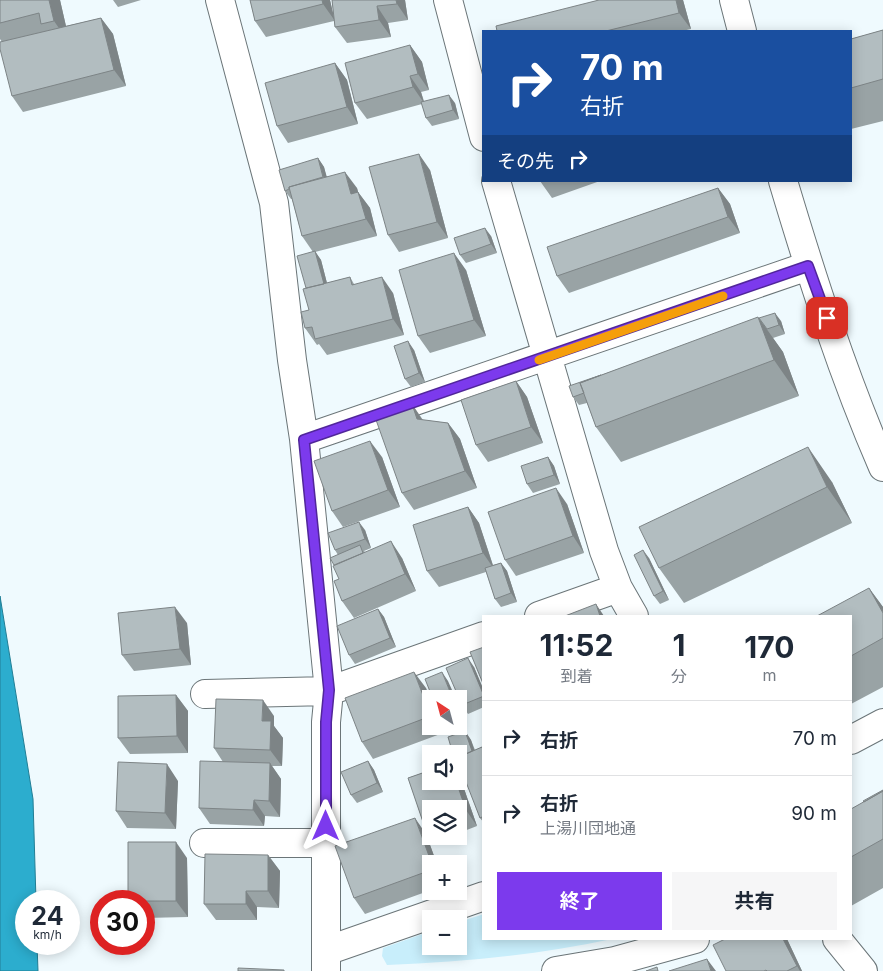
<!DOCTYPE html>
<html lang="ja">
<head>
<meta charset="utf-8">
<style>
	body { margin:0; font-family:Inter,"Noto Sans JP",sans-serif; background:#f6f6f7; color:#1f2937; height:100vh; display:flex; flex-direction:column; font-size:19px; white-space:nowrap }
	* { box-sizing:border-box; margin:0 }
	p { font-size:16px; color:#747a83 }
	.icon { flex:none; width:28px; height:28px; fill:none; stroke:currentColor; stroke-width:2; stroke-linecap:round; stroke-linejoin:round }
	.map { position:relative; flex:1; overflow:hidden }
	.panel { position:absolute; left:482px; top:615px; width:370px; height:325px; display:flex; flex-direction:column; background:#fff; border-radius:0px; box-shadow:0 2px 12px #0003 }
	.panel>* { flex:none }
	.banner { position:absolute; left:482px; top:30px; width:370px; height:152px; border-radius:0px; box-shadow:0 2px 12px #0003; background:#1a4fa0; color:#fff; overflow:hidden }
	.needle { width:32px; rotate:324deg }
	.controls { position:absolute; left:422px; top:690px; display:grid; gap:10px }
	.controls a { display:grid; place-items:center; width:45px; height:45px; border-radius:0px; background:#fff; box-shadow:0 2px 12px #0003; font-size:25px }
	.speed { position:absolute; left:15px; top:890px; display:flex; gap:10px; font-size:25px; font-weight:700; text-align:center }
	.speed>* { display:grid; place-content:center; width:65px; height:65px; border-radius:50%; background:#fff; box-shadow:0 2px 12px #0003; line-height:1 }
	.speed small { font-size:12px; font-weight:400 }
	.speed .limit { border:8px solid #d22; background:#fff; color:#111 }
	.pin { position:absolute; display:grid; place-items:center; width:42px; height:42px; color:#fff; margin:-21px; border-radius:10px; box-shadow:0 2px 8px #0006 }
	.me { position:absolute; width:55px; margin:-28px; rotate:0deg; stroke-linejoin:round; filter:drop-shadow(0 0 4px #0008) }
	.turn { display:flex; align-items:center; gap:18px; height:105px; padding:0 15px; font-size:22px }
	.turn .icon { width:65px; height:65px; stroke-width:2.5 }
	.turn b { display:block; font-size:35px; line-height:42px }
	.then { display:flex; align-items:center; height:48px; padding:0 15px; background:#0003; gap:10px; font-size:19px }
	.eta { display:flex; justify-content:space-evenly; align-items:center; height:85px; text-align:center }
	.eta b { font-size:30px; font-weight:700; line-height:35px }
	.cta { display:flex; gap:10px; margin-top:auto; padding:10px 15px }
	.cta a { flex:1; height:58px; border-radius:0px; background:#7c3aed; color:#fff; font-size:20px; font-weight:700; line-height:58px; text-align:center }
	.cta a+a { background:#f6f6f7; color:#1f2937 }
	ul { padding:0; list-style:none }
	li { display:flex; align-items:center; gap:15px; height:75px; padding:0 15px; border-top:1px solid #e0e1e3 }
	li div { flex:1 }
	li b { display:block; font-size:19px }
	li em { font-style:normal }
	.map>svg:first-child { display:block }
	.green { fill:#c8eefb }
	.water { fill:#2cadce; stroke:#227e95 }
	.lines { fill:none; stroke-linecap:round; stroke-linejoin:round }
	.minor-casing { stroke:#6b7578; stroke-width:30 }
	.minor { stroke:#fff; stroke-width:28 }
	.wall { fill:#99a3a5 }
	.shaded-wall { fill:#7d8486 }
	.building { fill:#b2bdc0; stroke:#7d8486 }
	.route-casing { stroke:#51269a; stroke-width:12 }
	.route { stroke:#7c3aed; stroke-width:9 }
	.slow { stroke:#f59e0b; stroke-width:9 }
</style>
</head>
<body>
<div class="map">
<svg width="883" height="971" viewBox="0 0 883 971">
	<rect width="100%" height="100%" fill="#effafe"/>
	<path class="green" d="M484 914V939H612C537 955 463 962 387 965L382 956 383 948 431 931V946H459V922Z"/>
	<path class="water" d="M0 596 33 799 36 901H26V944H37L38 971H0Z"/>
	<g class="lines">
		<g class="minor-casing">
			<path id="minor" d="M220 0 274 203 292 360 304 439 329 691 326 722V971
				M448 0 484 137
				M734 0 742 31
				M496 181 604 551 618 588 634 616
				M783 181C812 278 843 375 883 467
				M304 439 808 266
				M539 616 618 588
				M205 694 329 691 484 636
				M851 740 883 723
				M204 843H326
				M837 939 863 971
				M326 951 484 896
				M556 971 615 961 695 939"/>
		</g>
		<use href="#minor" class="minor"/>
	</g>
	<path class="wall" d="M0 0H60L66 26 101 18 113 34 126 86 23 112 12 96 2 42 0 39Z
		M113 0H141L118 7Z
		M250 0H330L334 20 332 0H405L408 20 388 23 391 37 347 43 335 27 334 21 266 37 255 21Z
		M599 0H683L691 29 682 31H497Z
		M883 30V121L851 129V39Z
		M410 45 422 62 429 90 421 92 424 101 455 103 459 119 432 126 426 118 422 104 367 119 355 103Z
		M335 63 347 80 358 124 288 143 277 126Z
		M318 158 324 167 326 176 357 188 358 192 370 208 377 236 315 252 321 260 327 283 350 277 354 284 393 293 404 335 327 355 319 344 317 345 305 328 309 310 306 288 313 252 302 236 292 199H291L285 191Z
		M430 170 448 238 399 252 388 235Z
		M540 181H600L552 198Z
		M718 188 730 204 740 233 569 293 557 276Z
		M491 236 497 253 466 263 460 255Z
		M466 270 486 336 430 353 418 336Z
		M759 318 781 321 785 334 773 338 783 352 799 396 621 462 596 427 587 403 579 405 573 397 601 375Z
		M414 350 425 382 411 387 405 379Z
		M516 381 527 397 543 443 488 462 476 445Z
		M412 404 423 420 448 423 460 439 477 488 414 510 402 493Z
		M382 457 400 507 343 527 332 511Z
		M548 457 554 466 560 484 533 493 527 484Z
		M832 482 852 523 684 603 659 568Z
		M567 504 584 553 516 576 505 560Z
		M468 507 479 523 493 565 501 563 507 571 517 602 501 607 495 599 486 572 439 587 427 571Z
		M365 530 371 548 364 551 365 552 402 558 416 591 354 618 342 601 338 555 335 550Z
		M649 558 669 600 660 604 654 596Z
		M869 588 883 607V687L851 704V616Z
		M378 609 384 617 396 647 355 664 349 655Z
		M187 623 191 665 134 671 122 655Z
		M474 667 484 691V707L468 714 462 705Z
		M426 688 431 703V726H440L443 733 373 759 362 742Z
		M176 695 188 711V753L130 754 118 738Z
		M459 706 467 726 449 733 445 726H459Z
		M274 716V726L283 738 282 766H272L281 779 280 817 265 816 264 826 210 824 199 808 223 762 214 748Z
		M465 731 471 740 475 750 482 747 484 750V823L480 818Z
		M368 761 374 770 383 792 357 803 351 795Z
		M431 770V781H459V777L461 780 477 826 459 833V809H431V835L424 825 408 778Z
		M178 781 176 829 127 828 116 811Z
		M883 790V888L851 906V857L864 802Z
		M426 834 437 864H431V890L365 914 354 898Z
		M432 836H450L436 841Z
		M268 855 280 871 279 908 257 907V920H216L204 904Z
		M187 858 188 917 144 918V901Z
		M725 939H787L802 971H726Z"/>
	<path class="shaded-wall" d="M49 0H60L70 44 54 21Z
		M322 0H330L335 21 323 4Z
		M396 0H405L408 20 397 4Z
		M676 0H683L691 29 679 13Z
		M377 6 388 23 391 37 379 20Z
		M101 18 113 34 126 86 114 70Z
		M410 45 422 62 429 90 418 74Z
		M335 63 347 80 358 124 347 107Z
		M410 76 421 92 424 103 413 87Z
		M449 95 455 103 459 119 453 110Z
		M419 154 430 170 448 238 437 222Z
		M318 158 324 167 330 188 324 179Z
		M345 172 357 188 363 210 351 194Z
		M718 188 730 204 740 233 728 217Z
		M358 192 370 208 377 236 366 219Z
		M485 228 491 236 497 253 491 244Z
		M315 251 321 260 330 295 324 286Z
		M454 253 466 270 486 336 474 320Z
		M382 277 393 293 404 335 393 319Z
		M775 313 781 321 785 334 779 325Z
		M758 317 783 352 799 396 774 360Z
		M408 341 414 350 425 382 419 373Z
		M516 381 527 397 543 443 531 427Z
		M412 404 423 421 417 419Z
		M448 423 460 439 477 488 465 471Z
		M370 441 382 457 400 507 388 490Z
		M808 447 832 482 852 523 827 487Z
		M548 457 554 466 560 484 554 475Z
		M556 488 567 504 584 553 573 536Z
		M468 507 479 523 494 569 483 553Z
		M359 522 365 530 371 548 365 539Z
		M391 541 402 558 416 591 405 574Z
		M643 550 649 558 669 600 663 591Z
		M501 563 507 571 517 602 511 593Z
		M869 588 883 607V613Z
		M596 604 604 616H600Z
		M175 607 187 623 191 665 180 649Z
		M378 609 384 617 396 647 390 638Z
		M468 658 474 667 484 691V696Z
		M414 672 426 688 431 703V716Z
		M442 672 448 681 456 699H453Z
		M176 695 188 711V753L177 736Z
		M263 700 274 716V726L283 738 282 766 270 750 262 721Z
		M459 706 467 726 461 717 459 712Z
		M465 731 471 740 478 762 472 753Z
		M368 761 374 770 383 792 377 783Z
		M270 763 281 779 280 817 269 801Z
		M167 764 178 781 176 829 165 813Z
		M459 777 461 780 477 826 466 810 456 781H459Z
		M254 800 265 816 264 826 253 810Z
		M415 818 426 834 437 864H432Z
		M176 842 187 858 188 917 176 901Z
		M268 855 280 871 279 908 268 891Z
		M246 891 257 907V920L246 904Z
		M783 939H787L802 971H800L797 966Z
		M707 959 716 971H711Z"/>
	<path class="building" d="M0 0H49L54 21 41 24 39 13 0 23Z
		M250 0H322L323 4 255 21Z
		M332 0H396L397 4 377 6 379 20 335 27Z
		M599 0H676L679 13 606 31H497L496 26Z
		M101 18 114 70 12 96 0 49V42Z
		M883 30V79L851 88V39Z
		M410 45 418 74 410 76 413 87 355 103 345 63Z
		M335 63 347 107 277 126 265 83Z
		M449 95 453 110 426 118 421 102Z
		M419 154 437 222 388 235 369 167Z
		M318 158 323 177 289 187V189L285 191 279 170Z
		M345 172 351 194 358 192 366 219 302 236 289 187Z
		M718 188 728 217 557 276 547 247Z
		M485 228 491 244 460 255 454 238Z
		M315 251 324 284 306 288 297 256Z
		M454 253 474 320 418 336 399 270Z
		M350 277 352 285 382 277 393 319 315 339 312 327 305 328 301 312 309 310 303 289Z
		M775 313 779 325 767 329 759 318Z
		M758 317 774 360 596 427 580 383Z
		M408 341 419 373 405 379 394 346Z
		M601 375 580 383 584 393 573 397 569 386Z
		M516 381 531 427 476 445 461 400Z
		M412 404 417 419 448 423 465 471 402 493 375 417Z
		M370 441 388 490 332 511 314 461Z
		M808 447 827 487 659 568 639 527Z
		M548 457 554 475 527 484 521 466Z
		M556 488 573 536 505 560 488 512Z
		M468 507 483 553 427 571 413 525Z
		M359 522 365 539 335 550 328 533Z
		M391 541 405 574 342 601 334 581 339 579 333 566Z
		M360 545 363 553 334 565 330 558Z
		M643 550 663 591 654 596 634 555Z
		M501 563 511 593 495 599 485 568Z
		M869 588 883 613V638L851 656V616H817Z
		M596 604 600 616H565Z
		M175 607 180 649 122 655 118 613Z
		M378 609 390 638 349 655 337 626Z
		M484 647V686L470 652Z
		M468 658 484 696 462 705 446 668Z
		M414 672 431 716 362 742 345 698Z
		M442 672 453 699H433L425 679Z
		M176 695 177 736 118 738V696Z
		M216 699 263 700 262 721H271L270 750 214 748Z
		M465 731 472 751 459 757V754H453L448 737Z
		M482 747 484 752V816L480 818 459 764V757Z
		M200 761 270 763 269 801 254 800 253 810 199 808Z
		M368 761 377 783 351 795 341 772Z
		M118 762 167 764 165 813 116 811Z
		M431 770V781H456L466 810 459 813V809H431V822L424 825 408 778Z
		M883 790V791L864 802 863 801Z
		M883 791V839L851 857V809Z
		M415 818 432 864 431 870 354 898 335 846Z
		M128 842H176V901H128Z
		M205 854 268 855V891H246V904H204Z
		M725 939H783L797 966 787 971H767L766 970 764 971H726L713 945Z
		M707 959 711 971H669Z
		M657 967 658 971H646Z
		M238 968 284 970V971H238Z"/>
	<g class="lines">
		<g class="route-casing">
			<path id="route" d="M326 826V722L329 690 304 440 808 266 827 318"/>
		</g>
		<use href="#route" class="route"/>
		<path class="slow" d="M539 360 723 296"/>
	</g>
</svg>
<div class="controls">
<a><svg class="needle" viewBox="-14 -14 28 28"><path d="M0-13l5 13h-10z" fill="#e53935"/><path d="M0 13l5-13h-10z" fill="#747a83"/></svg></a>
<a><svg class="icon" aria-label="sound" viewBox="0 0 24 24"><path d="M4 9h4l5-4v14l-5-4H4zM17 9q2 3 0 6"/></svg></a>
<a><svg class="icon" aria-label="layers" viewBox="0 0 24 24"><path d="M12 4l9 5-9 5-9-5zM3 14l9 5 9-5"/></svg></a>
<a>+</a>
<a>−</a>
</div>
<div class="speed"><div>24<small>km/h</small></div><div class="limit">30</div></div>
<div class="pin" style="left:827px;top:318px;background:#d93025"><svg class="icon" aria-label="arrive" viewBox="0 0 24 24"><path d="M6 21V4h12l-3 4 3 4H6"/></svg></div>
<svg class="me" style="left:326px;top:826px" viewBox="-20 -20 40 40"><path d="M0-17L14 15 0 8-14 15z" fill="#7c3aed" stroke="#fff" stroke-width="4"/></svg>
<div class="banner">
<div class="turn"><svg class="icon" aria-label="right" viewBox="0 0 24 24"><path d="M7 20v-9h11M14 6l5 5-5 5"/></svg><div><b>70 m</b>右折</div></div>
<div class="then">その先<svg class="icon" aria-label="right" viewBox="0 0 24 24"><path d="M7 20v-9h11M14 6l5 5-5 5"/></svg></div>
</div>
<section class="panel">
<div class="eta">
<div><b>11:52</b><p>到着</p></div>
<div><b>1</b><p>分</p></div>
<div><b>170</b><p>m</p></div>
</div>
<ul>
<li><svg class="icon" aria-label="right" viewBox="0 0 24 24"><path d="M7 20v-9h11M14 6l5 5-5 5"/></svg><div><b>右折</b></div><em>70 m</em></li>
<li><svg class="icon" aria-label="right" viewBox="0 0 24 24"><path d="M7 20v-9h11M14 6l5 5-5 5"/></svg><div><b>右折</b><p>上湯川団地通</p></div><em>90 m</em></li>
</ul>
<div class="cta"><a>終了</a><a>共有</a></div>
</section>
</div>
</body>
</html>
